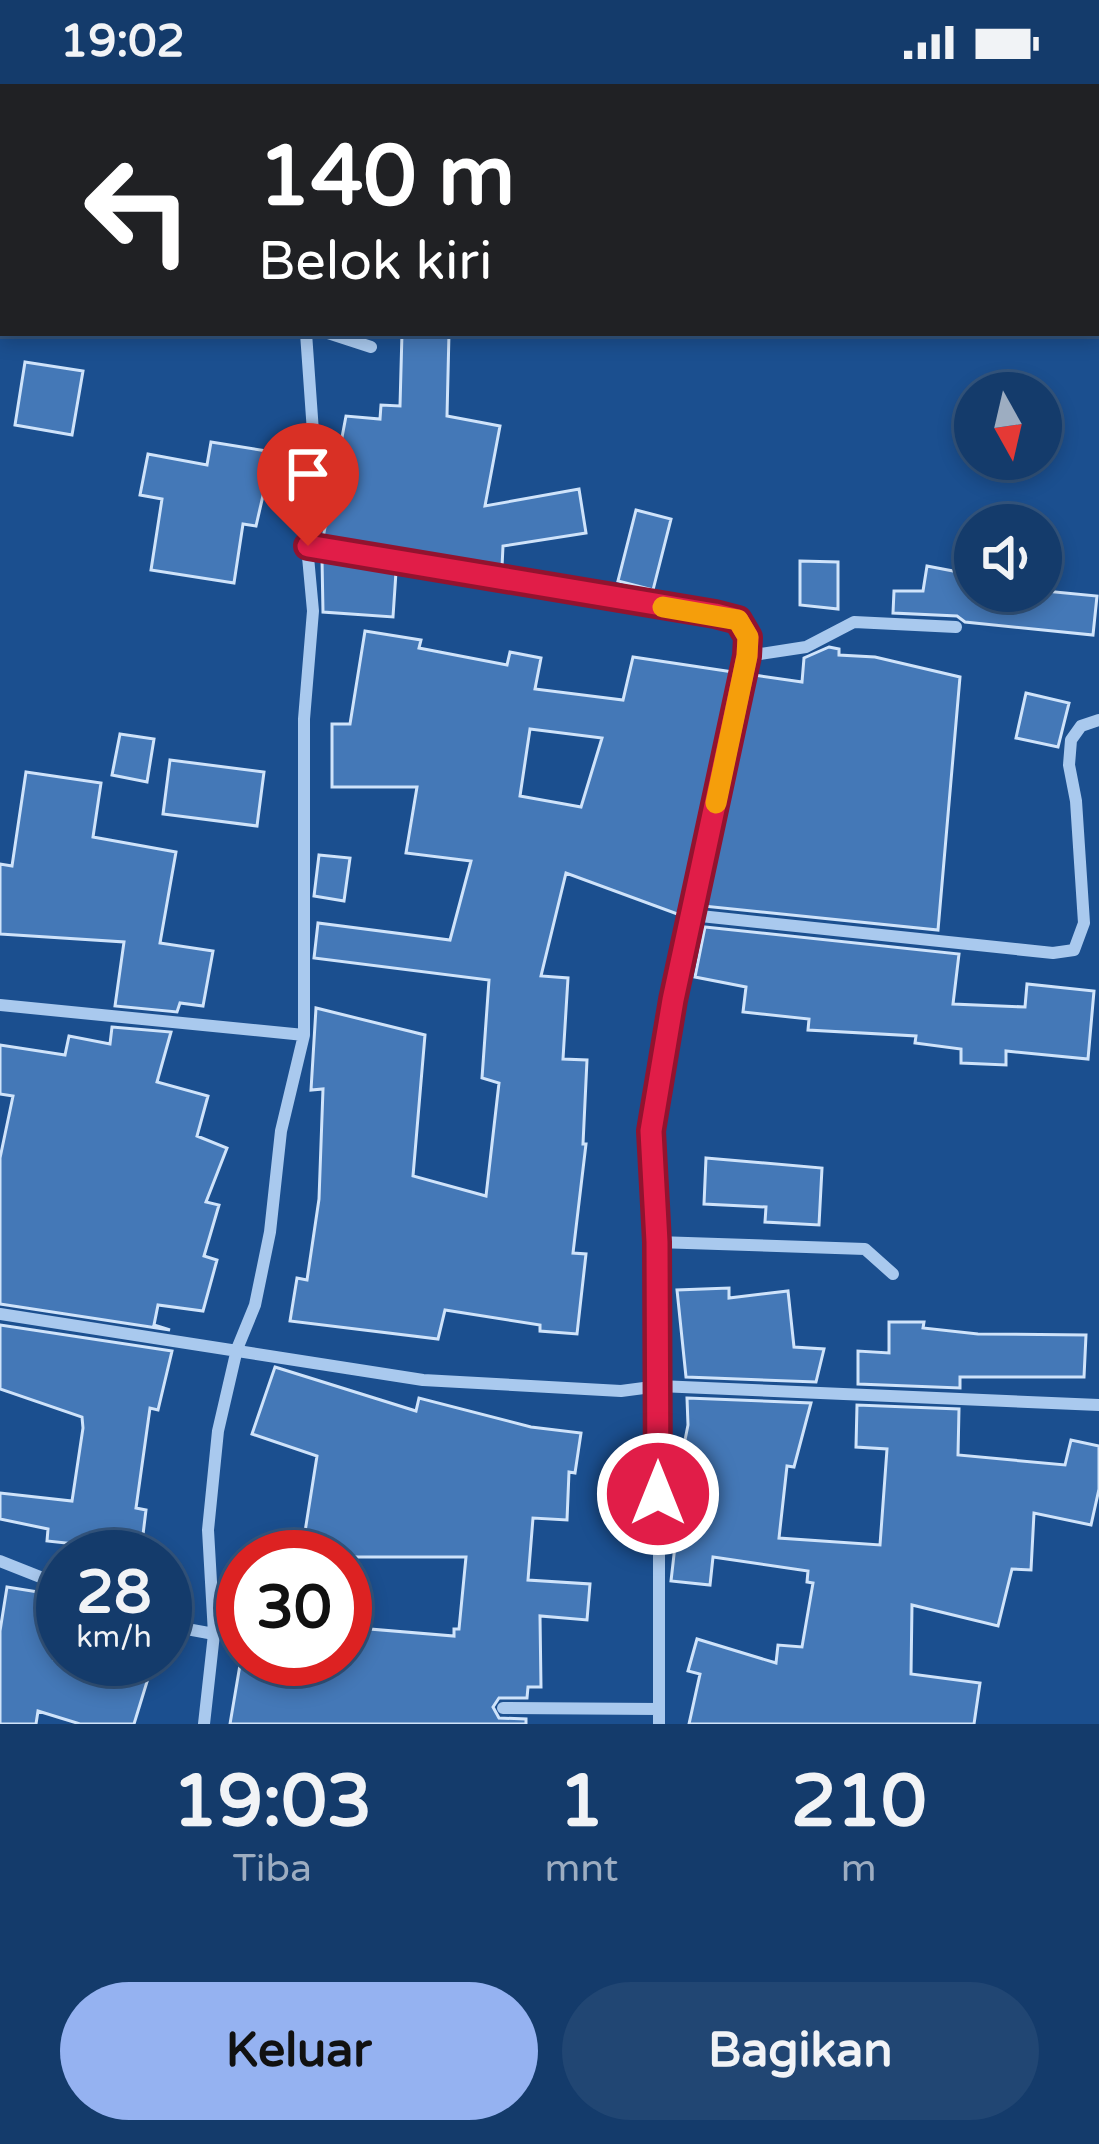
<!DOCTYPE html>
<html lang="id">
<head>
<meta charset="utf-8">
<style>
	body { margin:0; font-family:"Varela Round",sans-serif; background:#214673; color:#f1f3f6; height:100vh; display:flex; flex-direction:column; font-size:45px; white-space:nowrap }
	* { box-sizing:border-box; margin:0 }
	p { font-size:39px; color:#9dadc1 }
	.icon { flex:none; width:66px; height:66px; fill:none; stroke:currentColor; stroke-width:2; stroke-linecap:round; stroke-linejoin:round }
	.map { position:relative; height:1640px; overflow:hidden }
	.details { display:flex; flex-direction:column; background:#143b6b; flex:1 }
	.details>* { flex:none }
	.hud { position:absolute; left:0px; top:0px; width:1101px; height:252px; box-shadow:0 6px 18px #0003,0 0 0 3px #33557e; background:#202124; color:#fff; overflow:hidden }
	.needle { width:78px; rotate:172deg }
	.fabs { position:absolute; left:954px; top:288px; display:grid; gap:24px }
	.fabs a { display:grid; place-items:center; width:108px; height:108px; border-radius:50%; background:#143b6b; box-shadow:0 6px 18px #0003,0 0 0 3px #33557e; font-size:60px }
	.speed { position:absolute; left:36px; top:1446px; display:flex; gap:24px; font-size:60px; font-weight:700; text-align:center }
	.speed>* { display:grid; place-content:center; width:156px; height:156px; border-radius:50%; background:#143b6b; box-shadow:0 6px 18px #0003,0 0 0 3px #33557e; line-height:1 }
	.speed small { font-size:30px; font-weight:400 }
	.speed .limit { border:18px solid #d22; background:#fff; color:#111 }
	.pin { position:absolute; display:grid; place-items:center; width:102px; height:102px; color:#fff; margin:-123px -51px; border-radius:50% 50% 50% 0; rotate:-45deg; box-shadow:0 0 12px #0007 }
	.pin .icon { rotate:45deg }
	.me { position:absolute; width:132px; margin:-66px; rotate:0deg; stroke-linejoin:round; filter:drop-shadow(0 0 9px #0008) }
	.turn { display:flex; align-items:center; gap:42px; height:252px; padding:0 60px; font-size:54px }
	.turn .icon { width:156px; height:156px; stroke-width:2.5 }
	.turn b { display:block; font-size:84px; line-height:102px }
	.eta { display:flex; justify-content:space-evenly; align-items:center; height:204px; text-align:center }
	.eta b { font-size:72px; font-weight:700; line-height:84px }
	.primary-button { display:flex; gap:24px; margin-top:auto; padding:24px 60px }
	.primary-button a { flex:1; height:138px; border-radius:72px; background:#95b2f1; color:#111; font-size:48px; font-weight:700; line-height:138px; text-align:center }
	.primary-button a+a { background:#214673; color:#f1f3f6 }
	.status { display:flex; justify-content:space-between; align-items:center; height:84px; padding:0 60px; background:#143b6b; direction:ltr }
	.status svg { height:33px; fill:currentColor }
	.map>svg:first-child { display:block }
	.building { fill:#4478b7; stroke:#cfe3fa; stroke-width:3; fill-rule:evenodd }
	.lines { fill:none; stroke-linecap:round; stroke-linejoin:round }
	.minor { stroke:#a9c9ee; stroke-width:12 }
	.route-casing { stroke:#92132f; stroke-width:30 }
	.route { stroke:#e11d48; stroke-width:21 }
	.slow { stroke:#f59e0b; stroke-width:21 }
</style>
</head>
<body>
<div class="status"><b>19:02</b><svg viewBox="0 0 49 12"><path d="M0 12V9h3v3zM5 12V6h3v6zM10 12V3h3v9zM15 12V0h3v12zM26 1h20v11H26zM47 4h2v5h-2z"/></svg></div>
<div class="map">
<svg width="1099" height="1640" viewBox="0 0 1099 1640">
	<rect width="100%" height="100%" fill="#1b4f8f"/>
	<path class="building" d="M402 249H449L447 332 500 342 485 422 579 405 586 449 503 462 502 483 323 454 346 332 380 335 381 321 400 322Z
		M25 278 83 287 72 351 15 341Z
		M211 358 273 368 256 442 243 440 234 499 151 486 162 415 140 411 148 370 207 381Z
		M636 426 671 435 653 506 618 497Z
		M322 475 396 488 393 533 323 528Z
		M800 477 838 478V525L800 521Z
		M927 482 974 491 971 507H1045L1097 512 1093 551 965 538 957 532 893 529 894 507H923Z
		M365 547 421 556 419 564 507 581 510 568 541 574 535 605 623 616 633 573 733 588 680 831 566 789 541 892 568 894 563 975 587 976 583 1060H586L573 1169 586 1170 577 1250 540 1247V1241L445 1226 438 1255 290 1237 297 1194 307 1196 319 1115 323 1005 311 1006 316 924 425 951 413 1092 486 1112 499 999 482 994 489 896 314 874 318 839 450 856 471 777 406 769 417 703H332V640H350ZM530 645 602 654 581 723 520 712Z
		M829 563 839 565V571L875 573 960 593 938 846 703 822 754 591 802 598 804 574Z
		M1026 609 1069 619 1058 663 1016 654Z
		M120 650 154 655 147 698 112 691Z
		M170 676 264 688 257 742 163 730Z
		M26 688 101 699 93 753 176 768 160 859 213 867 203 922 180 919 177 928 115 922 124 858 0 850V780L12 782Z
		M319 771 350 774 344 817 314 812Z
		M705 843 959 870 953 920 1025 923 1027 900 1094 907 1088 975 1006 967V981L961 979V965L915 959 916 952 808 946 809 935 743 928 746 903 695 893Z
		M112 943 171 948 157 998 208 1012 197 1052 227 1064 206 1118 219 1121 204 1172 217 1176 203 1227 158 1221 154 1241 170 1246 0 1220V1074L13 1012 0 1010V961L65 971 69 952 110 960Z
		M706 1074 822 1084 819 1141 765 1138 766 1123 704 1120Z
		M729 1204V1214L788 1207 794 1263 824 1265 816 1298 686 1293 677 1206Z
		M889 1238H924L923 1244 978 1250 1086 1251 1084 1293H960V1304L858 1300V1267L889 1269Z
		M0 1241 172 1267 158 1326 150 1324 136 1424 146 1426 141 1467 47 1457 48 1445 0 1435V1409L72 1417 83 1344 82 1333 0 1305Z
		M275 1283 416 1327 419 1314 531 1343 581 1349 575 1389 569 1388 567 1436 533 1434 528 1496 590 1500 587 1536 540 1532 541 1603H528L527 1614H499L493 1623 499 1634 526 1635V1640H230L241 1575H345V1543L454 1552V1545H459L466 1473H301L317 1372 252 1350Z
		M687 1314 811 1319 794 1383 787 1382 779 1454 880 1461 887 1365 856 1363 857 1321 959 1325 958 1371 1065 1381 1071 1356 1099 1362V1405L1091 1441 1034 1429 1031 1486 1012 1485 998 1542 912 1521 911 1590 980 1599 974 1640H689L700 1590 688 1587 697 1555 776 1579 778 1561 802 1563 813 1499 807 1498 808 1487 713 1473 710 1501 671 1497 680 1418 673 1416 688 1341Z
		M7 1503 63 1512 54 1575H154L134 1640H80L38 1627 36 1640H0V1547Z"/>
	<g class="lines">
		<path class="minor" d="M352 3V0
			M0 230H3
			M328 249 371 263
			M307 462 715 530 738 536 747 553V572L672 916 651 1047 659 1302V1640
			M747 572 806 563 854 538 956 543
			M691 831 1053 869 1074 866 1084 839 1076 717 1069 681 1071 656 1081 642 1099 636
			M0 921 304 951
			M657 1158 865 1165 893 1190
			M0 1230 423 1296 621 1307 659 1302 1099 1321
			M0 1477 63 1502
			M165 1541 214 1550
			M503 1624 659 1625
			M204 1640 214 1550 208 1446 218 1347 237 1265 255 1221 270 1148 281 1047 304 951V635L313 527 307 462 313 348 306 249"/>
	</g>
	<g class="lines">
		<g class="route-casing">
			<path id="route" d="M308 462 715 530 738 536 748 553 747 572 673 916 651 1047 657 1158 658 1410"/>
		</g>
		<use href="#route" class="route"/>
		<path class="slow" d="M663 523 738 536 748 553 747 572 716 719"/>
	</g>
</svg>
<div class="fabs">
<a><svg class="needle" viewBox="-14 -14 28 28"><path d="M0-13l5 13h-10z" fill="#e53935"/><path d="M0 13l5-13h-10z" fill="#9dadc1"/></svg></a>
<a><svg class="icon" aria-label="sound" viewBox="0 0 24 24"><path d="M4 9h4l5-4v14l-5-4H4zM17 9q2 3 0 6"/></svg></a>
</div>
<div class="speed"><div>28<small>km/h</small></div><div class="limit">30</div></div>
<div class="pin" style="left:308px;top:462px;background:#d93025"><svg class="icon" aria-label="arrive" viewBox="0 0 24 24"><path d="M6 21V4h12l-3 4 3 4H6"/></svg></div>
<svg class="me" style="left:658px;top:1410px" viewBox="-20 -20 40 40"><circle r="17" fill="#e11d48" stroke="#fff" stroke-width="3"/><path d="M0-11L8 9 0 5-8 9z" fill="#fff"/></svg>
<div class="hud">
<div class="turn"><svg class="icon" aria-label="left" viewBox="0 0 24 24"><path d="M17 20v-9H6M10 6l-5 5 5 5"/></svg><div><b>140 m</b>Belok kiri</div></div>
</div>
</div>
<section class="details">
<div class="eta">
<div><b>19:03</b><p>Tiba</p></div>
<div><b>1</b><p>mnt</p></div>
<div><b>210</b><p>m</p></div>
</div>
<div class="primary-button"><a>Keluar</a><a>Bagikan</a></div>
</section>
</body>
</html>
